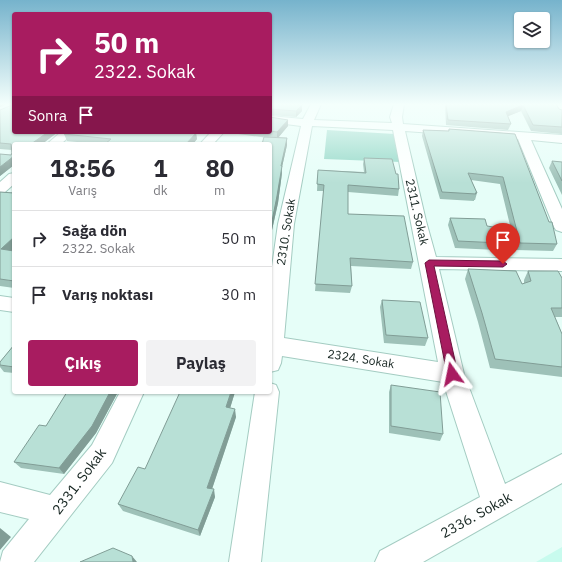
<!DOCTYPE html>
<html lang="tr">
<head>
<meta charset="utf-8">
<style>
	body { margin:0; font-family:"IBM Plex Sans",sans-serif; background:#f2f2f3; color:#2b2b33; height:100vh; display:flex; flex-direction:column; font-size:15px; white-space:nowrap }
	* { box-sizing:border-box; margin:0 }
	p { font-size:13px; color:#7c7c81 }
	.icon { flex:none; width:22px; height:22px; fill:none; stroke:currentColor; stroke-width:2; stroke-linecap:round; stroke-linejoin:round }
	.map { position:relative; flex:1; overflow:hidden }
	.panel { position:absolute; left:12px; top:142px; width:260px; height:252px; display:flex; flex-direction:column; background:#fff; border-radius:4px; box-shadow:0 1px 3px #0004 }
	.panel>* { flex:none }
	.banner { position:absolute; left:12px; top:12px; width:260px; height:122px; border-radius:4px; box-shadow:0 1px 3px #0004; background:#a81c60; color:#fff; overflow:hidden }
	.fabs { position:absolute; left:514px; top:12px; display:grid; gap:8px }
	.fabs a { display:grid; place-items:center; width:36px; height:36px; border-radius:4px; background:#fff; box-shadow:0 1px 3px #0004; font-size:20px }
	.pin { position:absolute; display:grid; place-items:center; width:34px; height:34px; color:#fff; margin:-41px -17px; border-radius:50% 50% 50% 0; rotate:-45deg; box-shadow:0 0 4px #0007 }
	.pin .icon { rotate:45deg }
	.me { position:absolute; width:44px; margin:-22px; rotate:348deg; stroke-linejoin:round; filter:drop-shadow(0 0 3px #0008) }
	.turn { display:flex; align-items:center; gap:14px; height:84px; padding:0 16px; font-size:18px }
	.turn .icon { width:52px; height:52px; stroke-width:2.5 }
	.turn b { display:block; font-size:28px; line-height:34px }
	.then { display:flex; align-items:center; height:38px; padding:0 16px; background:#0003; gap:8px; font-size:15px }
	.eta { display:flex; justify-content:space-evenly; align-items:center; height:68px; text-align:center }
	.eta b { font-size:24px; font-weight:800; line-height:28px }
	.primary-button { display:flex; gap:8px; margin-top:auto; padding:8px 16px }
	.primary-button a { flex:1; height:46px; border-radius:4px; background:#a81c60; color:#fff; font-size:16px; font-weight:800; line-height:46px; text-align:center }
	.primary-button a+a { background:#f2f2f3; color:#2b2b33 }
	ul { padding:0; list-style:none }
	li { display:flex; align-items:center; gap:12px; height:56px; padding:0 16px; border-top:1px solid #e1e1e2 }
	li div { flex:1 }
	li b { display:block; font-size:15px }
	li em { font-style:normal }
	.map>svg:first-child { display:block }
	.built { fill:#c8fbee }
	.green { fill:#91d7c6 }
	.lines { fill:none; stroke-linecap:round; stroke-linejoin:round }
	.street-casing { stroke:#a4ccc2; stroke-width:2 }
	.street { fill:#fff; fill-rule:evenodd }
	.wall { fill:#9ec1b8 }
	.shaded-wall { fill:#819d96 }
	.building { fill:#b8e0d6; stroke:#819d96 }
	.route { fill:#a81c60; stroke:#6d123e }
	.labels { text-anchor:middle; stroke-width:3; stroke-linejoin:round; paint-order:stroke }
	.street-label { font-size:12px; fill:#152420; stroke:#fff }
	.near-street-label { font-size:14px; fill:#152420; stroke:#fff }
</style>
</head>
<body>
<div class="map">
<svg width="562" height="562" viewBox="0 0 562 562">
	<rect width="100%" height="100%" fill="#e6fef8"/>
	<path class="built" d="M562 547V562H536Z"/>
	<path class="green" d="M327 130 395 134 401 162 324 159Z"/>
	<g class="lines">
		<g class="street-casing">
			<path id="street" d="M311 104H321L314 120 392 123 390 117 394 104H404L402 117 403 124 562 135V143L531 140 562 209V232L556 230 554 227 518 139 405 131 426 221 436 257 562 259V271L439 269 464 374 505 484 562 454V483L423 562H375L380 551 480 497 443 382 282 356 281 363 278 370 270 372V281L278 224 301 126 270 122V116L303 119ZM312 126 393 130 438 362 284 338 294 224Z
				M552 104H562V115L558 114Z
				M61 132H74L61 144H47Z
				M211 132H224L213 144H200Z
				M14 173V184L5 192 0 193V182L9 174Z
				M0 296 14 298V312L0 310Z
				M270 383 276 385 279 392 261 562H229L255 392H270Z
				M120 392H144L112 463 34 562H0L3 551 29 519 0 512V482L50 495 92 445Z"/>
		</g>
		<use href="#street" class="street"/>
	</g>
	<path class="wall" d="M270 104 302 106V111L296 117 270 115Z
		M423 104H556L559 109 562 110V134L531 131 521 111 508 116 511 124 508 130 446 125 445 105Z
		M0 110 14 132H58L42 144H14V165L0 176V154L11 155 12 153V150L0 149Z
		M270 117 288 126 278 138H287V145L282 167V173L278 203 270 239V144L268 138 231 133V132H270Z
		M449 129 515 134 557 244 553 251 516 250 500 184 471 180 477 193 475 200H474V201L440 199 422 136 423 130 448 131Z
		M196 133 197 139 193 144H97L67 141 64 134Z
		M364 158 399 189 398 196 348 192V214L413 262 411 269 351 266 352 286 350 293 315 291 324 191H317L318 170 364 172 363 164Z
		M552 161 562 162V195L549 168Z
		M0 192 14 193V248L11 251H14V288L0 286Z
		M450 218 487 226 501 243 497 250 455 248 448 225Z
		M468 269 522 284 524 283V280L528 271 562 278V317H555L562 334V377L490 368 478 322 465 279Z
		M382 300 428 338 425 346 384 343 380 307Z
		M14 345V373L4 372 0 367V362Z
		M391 385 443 434 440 441 389 433V392Z
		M67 392H118L96 433 64 474 21 468 14 462 46 426Z
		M235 392 230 408 236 417 212 489 215 497 200 536 123 511 118 504 145 469Z"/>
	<path class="shaded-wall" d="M0 104H7L0 107Z
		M298 104H303L302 106V111L296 117V111Z
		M523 105 521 111 504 118 506 112Z
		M288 120V126L277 139V132Z
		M48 132H58L42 144H31Z
		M196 133 197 139 193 144H186Z
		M287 138V145L282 167V173L278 203 270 239V231L281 166Z
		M14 156V165L0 176V167Z
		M14 237V248L5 257 1 249Z
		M110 392H118L96 433 64 474 59 468Z
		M231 392H235L228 415 226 407Z
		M235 409 236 417 210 495 207 488Z
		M214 489 215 497 200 536 198 530Z
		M0 528 11 537 0 550Z
		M132 556 137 562H133Z"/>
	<path class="building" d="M12 104H14V132H48L31 144H14V156L0 167V154L11 155 12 153 11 144 0 143V110L12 105Z
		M270 104H298L302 105 296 111 270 109Z
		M446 104H556L559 109 562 110V127L533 125 523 105 506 112 511 124 448 120Z
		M270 117 288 120 277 132 270 131Z
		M449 129 515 134 549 222H552L557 244 520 243 503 177 468 173 477 193H475L476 194 442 192 423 130 449 131Z
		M67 132H189L196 133 186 144H105L111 139 64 134Z
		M264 137 287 138 281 166H282L277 196 270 231V144H262Z
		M364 158 392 159 396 174H398L399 189 348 185V214L404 216 413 262 350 258 352 286 315 284 324 185 317 184 318 170 366 173Z
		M552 161 562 162V181Z
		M0 192 14 193V237L1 249 14 251V281L0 279Z
		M450 218 485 219 487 226 493 227 501 243 458 241Z
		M468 269 516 271 522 284 531 281 528 271H558L562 278V308H551L562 334V367L495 359 482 313Z
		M382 300 420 302 428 338 386 335Z
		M14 345V367L0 365V362Z
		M391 385 440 392 443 434 391 426Z
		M67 392H110L92 426 59 468 14 462 39 425 46 426Z
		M180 392H231L226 407 235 409 207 488 214 489 198 530 118 504 138 467 145 469Z
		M113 548 132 556 133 562H80Z"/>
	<linearGradient id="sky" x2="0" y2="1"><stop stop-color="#76b3cc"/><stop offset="0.57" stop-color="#f4fffc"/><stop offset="1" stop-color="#f4fffc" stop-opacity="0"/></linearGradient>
	<rect width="562" height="183" fill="url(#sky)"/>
	<path class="route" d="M429 260 503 261 507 264 503 267 434 266 458 374 456 377 452 379 448 377 447 374 425 263Z"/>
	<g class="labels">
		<g class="street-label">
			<text transform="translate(417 212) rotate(77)" y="4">2311. Sokak</text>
			<text transform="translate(286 232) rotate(-81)" y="4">2310. Sokak</text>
			<text transform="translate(361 359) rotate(9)" y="4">2324. Sokak</text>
		</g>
		<g class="near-street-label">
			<text transform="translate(79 481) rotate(-53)" y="5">2331. Sokak</text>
			<text transform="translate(476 515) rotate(-29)" y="5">2336. Sokak</text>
		</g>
	</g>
</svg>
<div class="fabs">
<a><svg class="icon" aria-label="layers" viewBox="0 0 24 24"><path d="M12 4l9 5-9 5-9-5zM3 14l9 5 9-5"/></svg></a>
</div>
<div class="pin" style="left:503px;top:264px;background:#d93025"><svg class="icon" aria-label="arrive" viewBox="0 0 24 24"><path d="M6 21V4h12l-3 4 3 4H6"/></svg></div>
<svg class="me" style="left:452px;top:374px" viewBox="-20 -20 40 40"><path d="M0-17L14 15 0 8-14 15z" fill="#a81c60" stroke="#fff" stroke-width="4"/></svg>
<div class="banner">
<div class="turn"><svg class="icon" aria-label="right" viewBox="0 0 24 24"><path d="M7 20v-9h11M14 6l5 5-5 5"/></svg><div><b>50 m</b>2322. Sokak</div></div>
<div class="then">Sonra<svg class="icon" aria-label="arrive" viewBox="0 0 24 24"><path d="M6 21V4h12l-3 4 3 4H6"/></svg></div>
</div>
<section class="panel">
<div class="eta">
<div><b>18:56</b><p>Varış</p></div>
<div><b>1</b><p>dk</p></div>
<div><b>80</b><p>m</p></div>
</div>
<ul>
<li><svg class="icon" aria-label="right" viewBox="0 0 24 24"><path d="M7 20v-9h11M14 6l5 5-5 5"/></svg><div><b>Sağa dön</b><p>2322. Sokak</p></div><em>50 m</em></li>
<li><svg class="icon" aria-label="arrive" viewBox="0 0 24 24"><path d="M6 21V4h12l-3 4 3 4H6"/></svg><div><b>Varış noktası</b></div><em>30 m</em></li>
</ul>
<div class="primary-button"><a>Çıkış</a><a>Paylaş</a></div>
</section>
</div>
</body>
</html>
